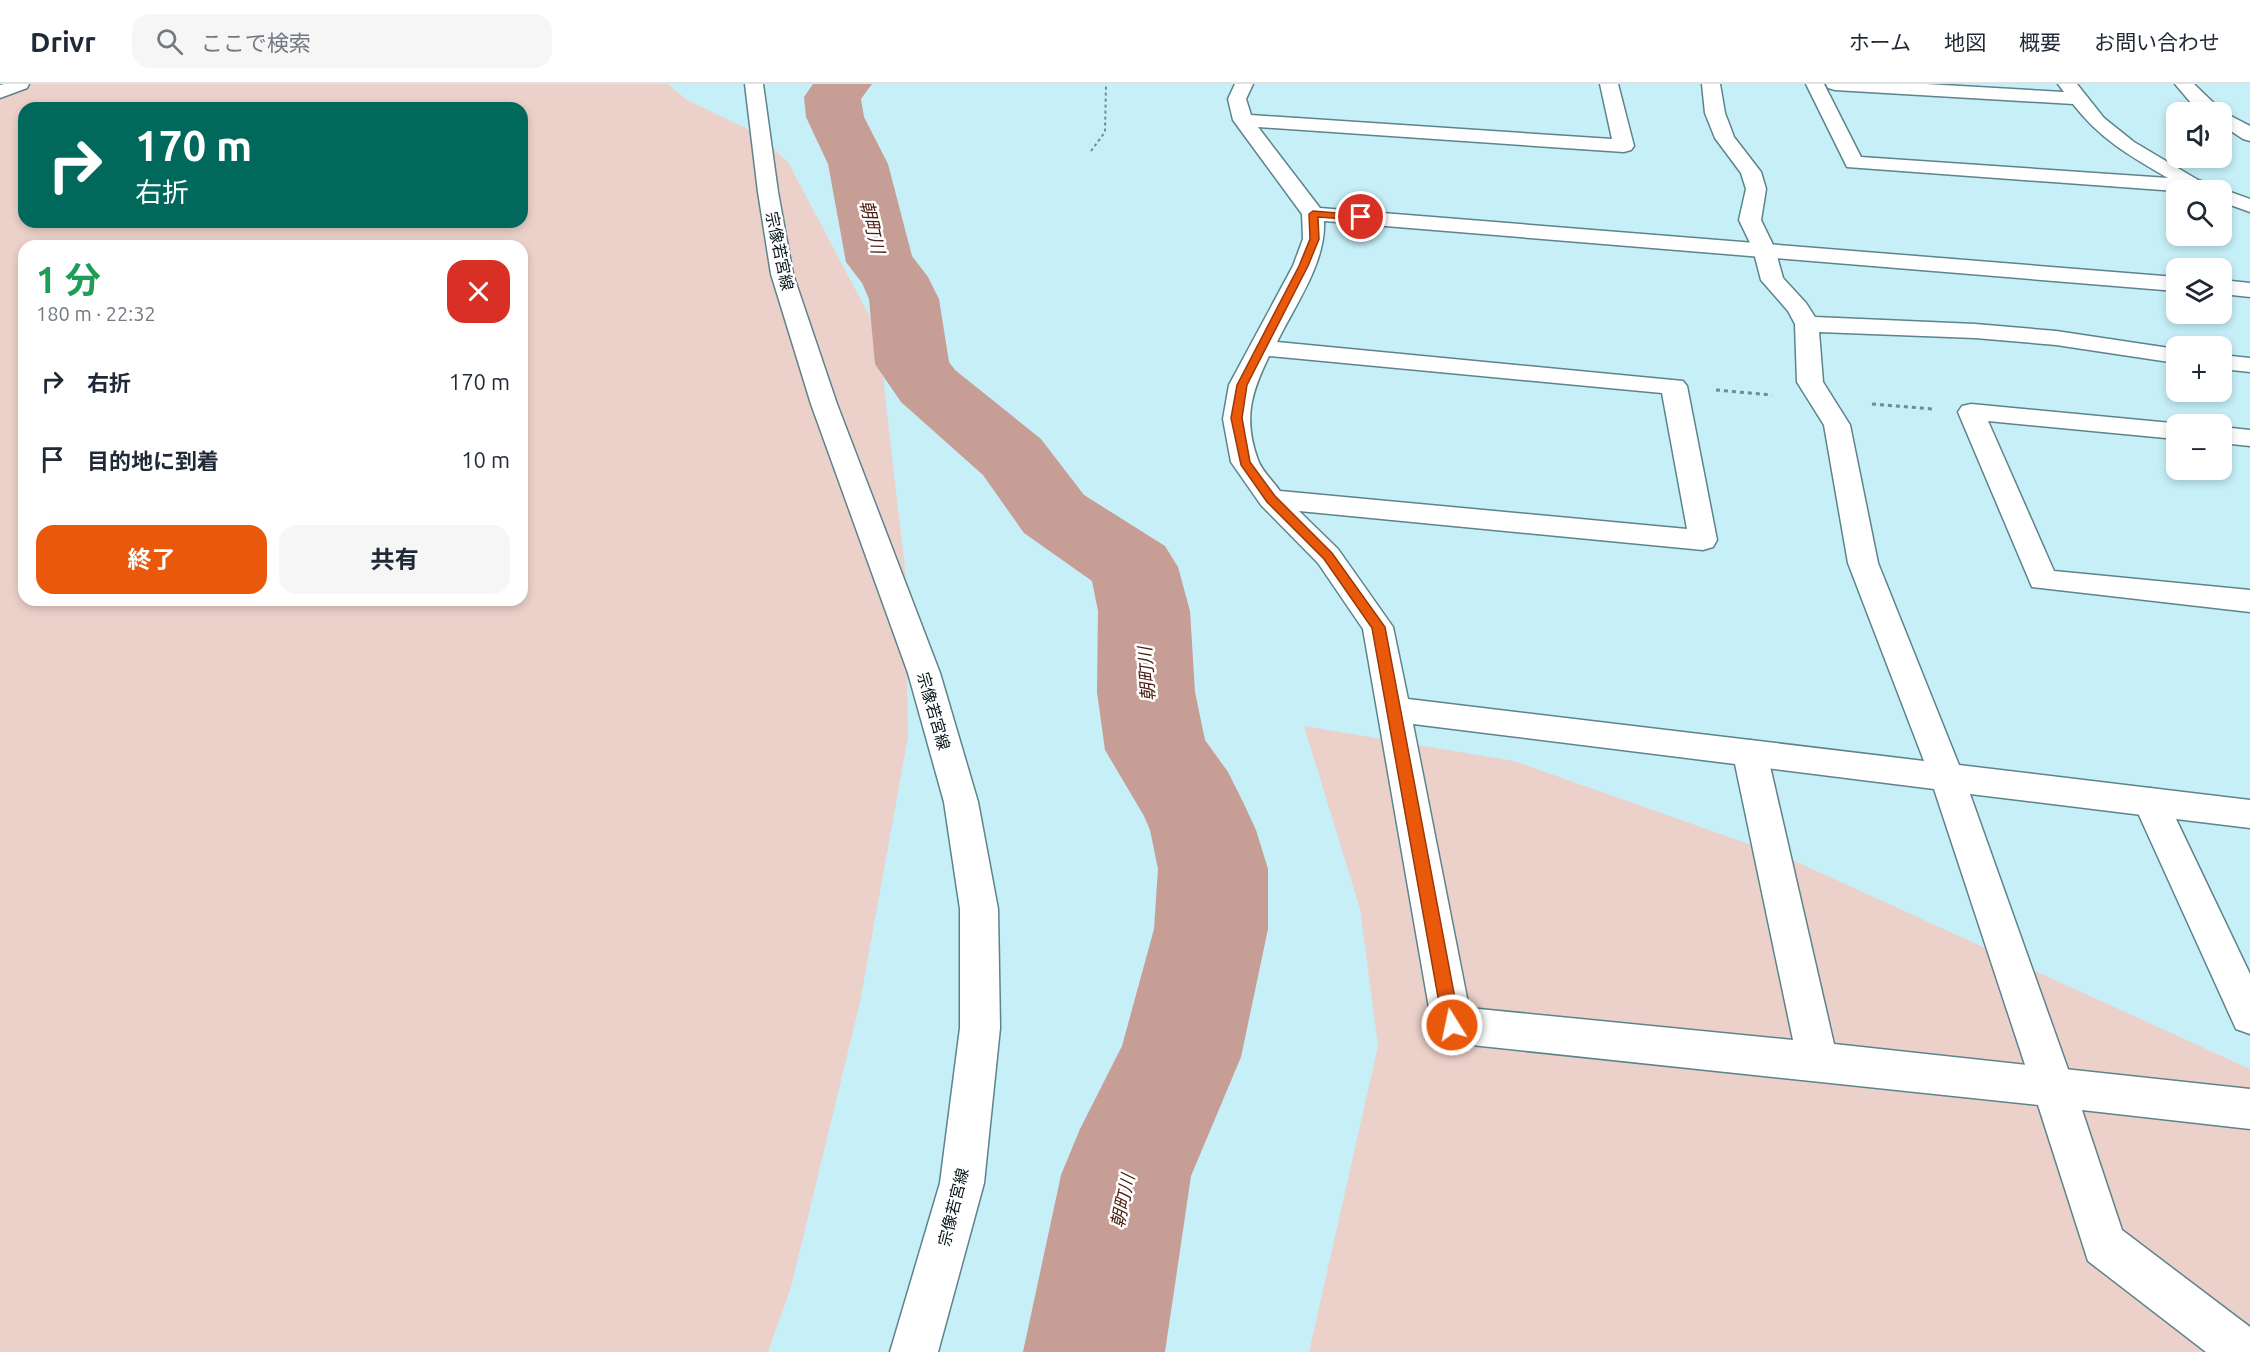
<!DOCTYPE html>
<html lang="ja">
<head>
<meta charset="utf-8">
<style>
	body { margin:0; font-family:Ubuntu,"Noto Sans JP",sans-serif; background:#f6f6f7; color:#1f2937; height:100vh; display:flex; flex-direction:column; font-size:22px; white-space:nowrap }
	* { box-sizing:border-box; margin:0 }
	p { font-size:20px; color:#747a83 }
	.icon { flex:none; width:33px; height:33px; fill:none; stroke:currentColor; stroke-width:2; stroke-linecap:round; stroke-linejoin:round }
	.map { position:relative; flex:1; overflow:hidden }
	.details { position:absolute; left:18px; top:156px; width:510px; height:366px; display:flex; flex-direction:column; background:#fff; border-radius:18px; box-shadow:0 3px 9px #0003 }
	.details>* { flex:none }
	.hud { position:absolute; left:18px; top:18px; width:510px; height:126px; border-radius:18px; box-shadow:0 3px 9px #0003; background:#00695c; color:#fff; overflow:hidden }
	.buttons { position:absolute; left:2166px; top:18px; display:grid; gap:12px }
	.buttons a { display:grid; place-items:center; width:66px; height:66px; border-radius:12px; background:#fff; box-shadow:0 3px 9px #0003; font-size:30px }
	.pin { position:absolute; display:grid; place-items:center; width:51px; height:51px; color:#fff; margin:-26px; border:3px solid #fff; border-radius:50%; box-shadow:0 2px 6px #0007 }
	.me { position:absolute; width:66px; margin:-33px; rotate:350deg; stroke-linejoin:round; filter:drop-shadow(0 0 4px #0008) }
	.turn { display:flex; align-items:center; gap:21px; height:126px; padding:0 18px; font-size:27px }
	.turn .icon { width:78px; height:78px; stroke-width:2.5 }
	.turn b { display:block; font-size:42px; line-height:51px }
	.round { display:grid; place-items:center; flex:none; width:63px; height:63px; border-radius:18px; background:#f6f6f7 }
	.summary { display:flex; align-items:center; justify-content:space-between; height:102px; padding:0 18px }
	h1 { font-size:36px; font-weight:700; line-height:45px; color:#1e9e55 }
	.primary-button { display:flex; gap:12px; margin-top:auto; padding:12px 18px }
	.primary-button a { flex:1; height:69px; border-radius:18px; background:#ea580c; color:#fff; font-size:24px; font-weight:700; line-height:69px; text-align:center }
	.primary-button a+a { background:#f6f6f7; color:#1f2937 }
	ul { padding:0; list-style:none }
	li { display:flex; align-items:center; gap:18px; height:78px; padding:0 18px }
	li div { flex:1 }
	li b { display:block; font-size:22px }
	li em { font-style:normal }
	header { display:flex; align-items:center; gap:36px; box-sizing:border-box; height:84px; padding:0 30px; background:#fff; border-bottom:2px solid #e0e1e3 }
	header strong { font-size:28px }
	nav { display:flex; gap:33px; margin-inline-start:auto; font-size:21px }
	.search { width:420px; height:54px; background:#f6f6f7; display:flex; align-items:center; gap:15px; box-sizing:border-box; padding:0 21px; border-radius:18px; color:#747a83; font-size:22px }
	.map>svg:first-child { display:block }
	.green { fill:#ecd1ca; fill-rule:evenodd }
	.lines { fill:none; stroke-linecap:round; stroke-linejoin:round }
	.river { fill:#c69e95; fill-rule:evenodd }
	.pedestrian-casing { stroke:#5d838b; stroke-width:3 }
	.minor-casing { stroke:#5d838b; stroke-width:3 }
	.tertiary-casing { stroke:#5d838b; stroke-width:3 }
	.secondary-casing { stroke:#5d838b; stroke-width:3 }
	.path-far1 { stroke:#6f8c92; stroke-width:2; stroke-dasharray:3 3; stroke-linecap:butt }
	.path { stroke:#6f8c92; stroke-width:3; stroke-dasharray:4 4; stroke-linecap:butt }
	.pedestrian { fill:#fff; fill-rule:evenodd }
	.minor { fill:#fff; fill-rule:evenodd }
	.tertiary { fill:#fff; fill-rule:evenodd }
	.secondary { fill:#fff; fill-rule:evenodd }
	.route { fill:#ea580c; stroke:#983908; stroke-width:1.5 }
	.labels { text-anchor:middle; stroke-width:5; stroke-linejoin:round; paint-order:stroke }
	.street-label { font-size:16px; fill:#061518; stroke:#fff }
	.water-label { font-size:18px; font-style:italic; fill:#4e1b10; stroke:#fff }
</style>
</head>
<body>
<header>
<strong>Drivr</strong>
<div class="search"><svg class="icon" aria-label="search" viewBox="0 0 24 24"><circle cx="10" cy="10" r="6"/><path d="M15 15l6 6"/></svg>ここで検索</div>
<nav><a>ホーム</a><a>地図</a><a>概要</a><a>お問い合わせ</a></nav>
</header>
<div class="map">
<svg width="2250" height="1268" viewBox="0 0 2250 1268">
	<rect width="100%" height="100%" fill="#c6eff8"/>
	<path class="green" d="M0 0H668L687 16 756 49 788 78 881 254 885 312 905 485 908 653 860 918 791 1203 768 1268H0ZM24 24H522V138H24ZM24 162H522V516H24Z
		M1304 642 1514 677 1786 773 2250 985V1268H1309L1378 962 1360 825Z"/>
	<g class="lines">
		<path class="river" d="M813 0H872L861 15 864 33 888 80 912 172 928 193 939 215 949 278 955 286 1041 355 1084 411 1165 462 1178 483 1190 527 1195 608 1205 656 1228 688 1243 718 1256 746 1268 785V845L1241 973 1191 1092 1165 1268H1023L1061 1091 1080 1045 1122 962 1154 845 1158 785 1150 746 1144 732 1105 666 1097 608 1098 527 1092 497 1024 449 983 391 901 318 875 280 869 215 862 199 846 178 828 80 806 33 804 13Z"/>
		<g class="pedestrian-casing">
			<path id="pedestrian" d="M1702 0H1720L1725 29 1734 53 1761 88 1766 105 1761 136 1775 165 1783 194 1806 219 1815 233 1975 240 2056 247 2176 265V279L2056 261 1975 254 1819 248 1823 298 1850 341 1878 479 1959 681 2150 704 2162 708 2167 718 2162 728 2150 732 1970 710 2074 1002 2068 1016 2053 1022 2038 1016 2032 1002 1934 705 1750 682 1738 678 1733 669 1738 660 1750 656 1924 677 1848 479 1824 341 1797 298 1795 240 1788 227 1761 196 1753 165 1739 136 1746 105 1741 89 1715 54 1705 29Z
				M2222 271 2250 274V288L2222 285Z"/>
		</g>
		<g class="minor-casing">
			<path id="minor" d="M1235 0H1253L1246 15 1251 31 1612 55 1600 0H1618L1634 62 1631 66 1624 68 1258 43 1320 124 2176 193V207L1324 137C1326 179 1295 221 1277 258L1683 297 1687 302 1717 456 1713 463 1703 466 1299 427 1338 465 1393 543 1408 615 1750 656 1762 660 1767 669 1834 960 2250 1005V1045L2082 1026 2122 1146 2250 1243V1268H2206L2088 1177 2038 1021 1452 959 1438 954 1432 941 1363 545 1318 479 1261 421 1231 378 1223 335 1229 301 1293 182 1303 155 1302 130 1233 36 1228 15ZM1269 272 1662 309 1687 445 1280 407C1273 397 1262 387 1258 376 1243 335 1251 309 1269 272ZM1413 640 1735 680 1793 956 1469 924Z
				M1806 0H1824L1861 73 2168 94C2130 72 2100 55 2073 20L1835 6 1828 4 1826 0H1926L2064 8 2058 0H2077L2104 34 2134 58 2198 96 2204 98 2207 102 2204 106 2176 107 1847 83Z
				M2222 105 2250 115V128L2222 118V106H2215Z
				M2222 196 2250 199V213L2222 210Z
				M1971 320 2182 340H2176V355L1988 337 2054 487 2250 506V528L2032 503 1958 328 1962 322Z
				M2222 343 2250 346V362L2222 359Z
				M2150 704 2250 716V744L2176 735 2250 890V950L2236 945 2133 718 2138 708Z"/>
		</g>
		<g class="tertiary-casing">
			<path id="tertiary" d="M4 0H29L27 4 0 14V1Z
				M2175 0H2194L2223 28 2250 42V57L2243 55 2222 41V28H2201L2197 26Z"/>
		</g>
		<g class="secondary-casing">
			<path id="secondary" d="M745 0H763L778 108 793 190 837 320 940 589 978 718 998 825 1000 944 984 1099 938 1268H890L940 1099 960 944V825L944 718 908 589 811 320 771 190 758 108Z"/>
		</g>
		<path class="path-far1" d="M1091 67 1105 48 1106 0"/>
		<path class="path" d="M1716 306 1772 311
			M1872 320 1933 325"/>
		<use href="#pedestrian" class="pedestrian"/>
		<use href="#minor" class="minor"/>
		<use href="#tertiary" class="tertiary"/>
		<use href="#secondary" class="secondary"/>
	</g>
	<path class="route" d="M1313 127 1361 131 1365 133 1361 136 1318 133 1319 155 1308 182 1247 301 1242 334 1250 378 1275 412 1332 469 1385 543 1460 941 1458 947 1452 949 1446 947 1443 941 1372 544 1324 475 1267 418 1241 381 1231 334 1237 301 1299 182 1310 155 1309 130Z"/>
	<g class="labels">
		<g class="street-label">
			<text transform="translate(780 167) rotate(78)" y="6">宗像若宮線</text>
			<text transform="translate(934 627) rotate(74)" y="6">宗像若宮線</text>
			<text transform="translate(953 1123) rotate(-76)" y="6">宗像若宮線</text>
		</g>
		<g class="water-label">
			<text transform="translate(872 143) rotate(77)" y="6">朝町川</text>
			<text transform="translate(1147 590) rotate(-94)" y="6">朝町川</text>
			<text transform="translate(1123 1117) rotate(-78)" y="6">朝町川</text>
		</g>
	</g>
</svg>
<div class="buttons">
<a><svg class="icon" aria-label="sound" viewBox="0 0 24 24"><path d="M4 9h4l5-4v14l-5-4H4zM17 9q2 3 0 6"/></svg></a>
<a><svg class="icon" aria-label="search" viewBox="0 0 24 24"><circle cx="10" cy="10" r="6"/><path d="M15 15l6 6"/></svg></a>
<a><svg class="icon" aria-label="layers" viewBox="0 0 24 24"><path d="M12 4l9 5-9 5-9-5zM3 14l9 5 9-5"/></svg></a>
<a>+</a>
<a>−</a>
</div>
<div class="pin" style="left:1361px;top:133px;background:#d93025"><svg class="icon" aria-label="arrive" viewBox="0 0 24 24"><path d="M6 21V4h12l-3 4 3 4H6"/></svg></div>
<svg class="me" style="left:1452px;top:941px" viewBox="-20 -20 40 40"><circle r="17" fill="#ea580c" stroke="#fff" stroke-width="3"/><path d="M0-11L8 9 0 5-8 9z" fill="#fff"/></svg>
<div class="hud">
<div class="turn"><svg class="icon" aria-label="right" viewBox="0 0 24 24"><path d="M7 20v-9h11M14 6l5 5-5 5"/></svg><div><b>170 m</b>右折</div></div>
</div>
<section class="details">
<div class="summary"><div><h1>1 分</h1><p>180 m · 22:32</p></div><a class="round" style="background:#d93025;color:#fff"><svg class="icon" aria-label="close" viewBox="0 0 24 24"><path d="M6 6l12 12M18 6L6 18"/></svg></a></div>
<ul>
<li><svg class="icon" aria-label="right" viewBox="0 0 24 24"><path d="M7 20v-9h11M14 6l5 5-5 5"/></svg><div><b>右折</b></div><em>170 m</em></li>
<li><svg class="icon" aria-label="arrive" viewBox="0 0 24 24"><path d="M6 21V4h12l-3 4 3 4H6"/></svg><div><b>目的地に到着</b></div><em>10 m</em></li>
</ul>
<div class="primary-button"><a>終了</a><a>共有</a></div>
</section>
</div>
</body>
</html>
